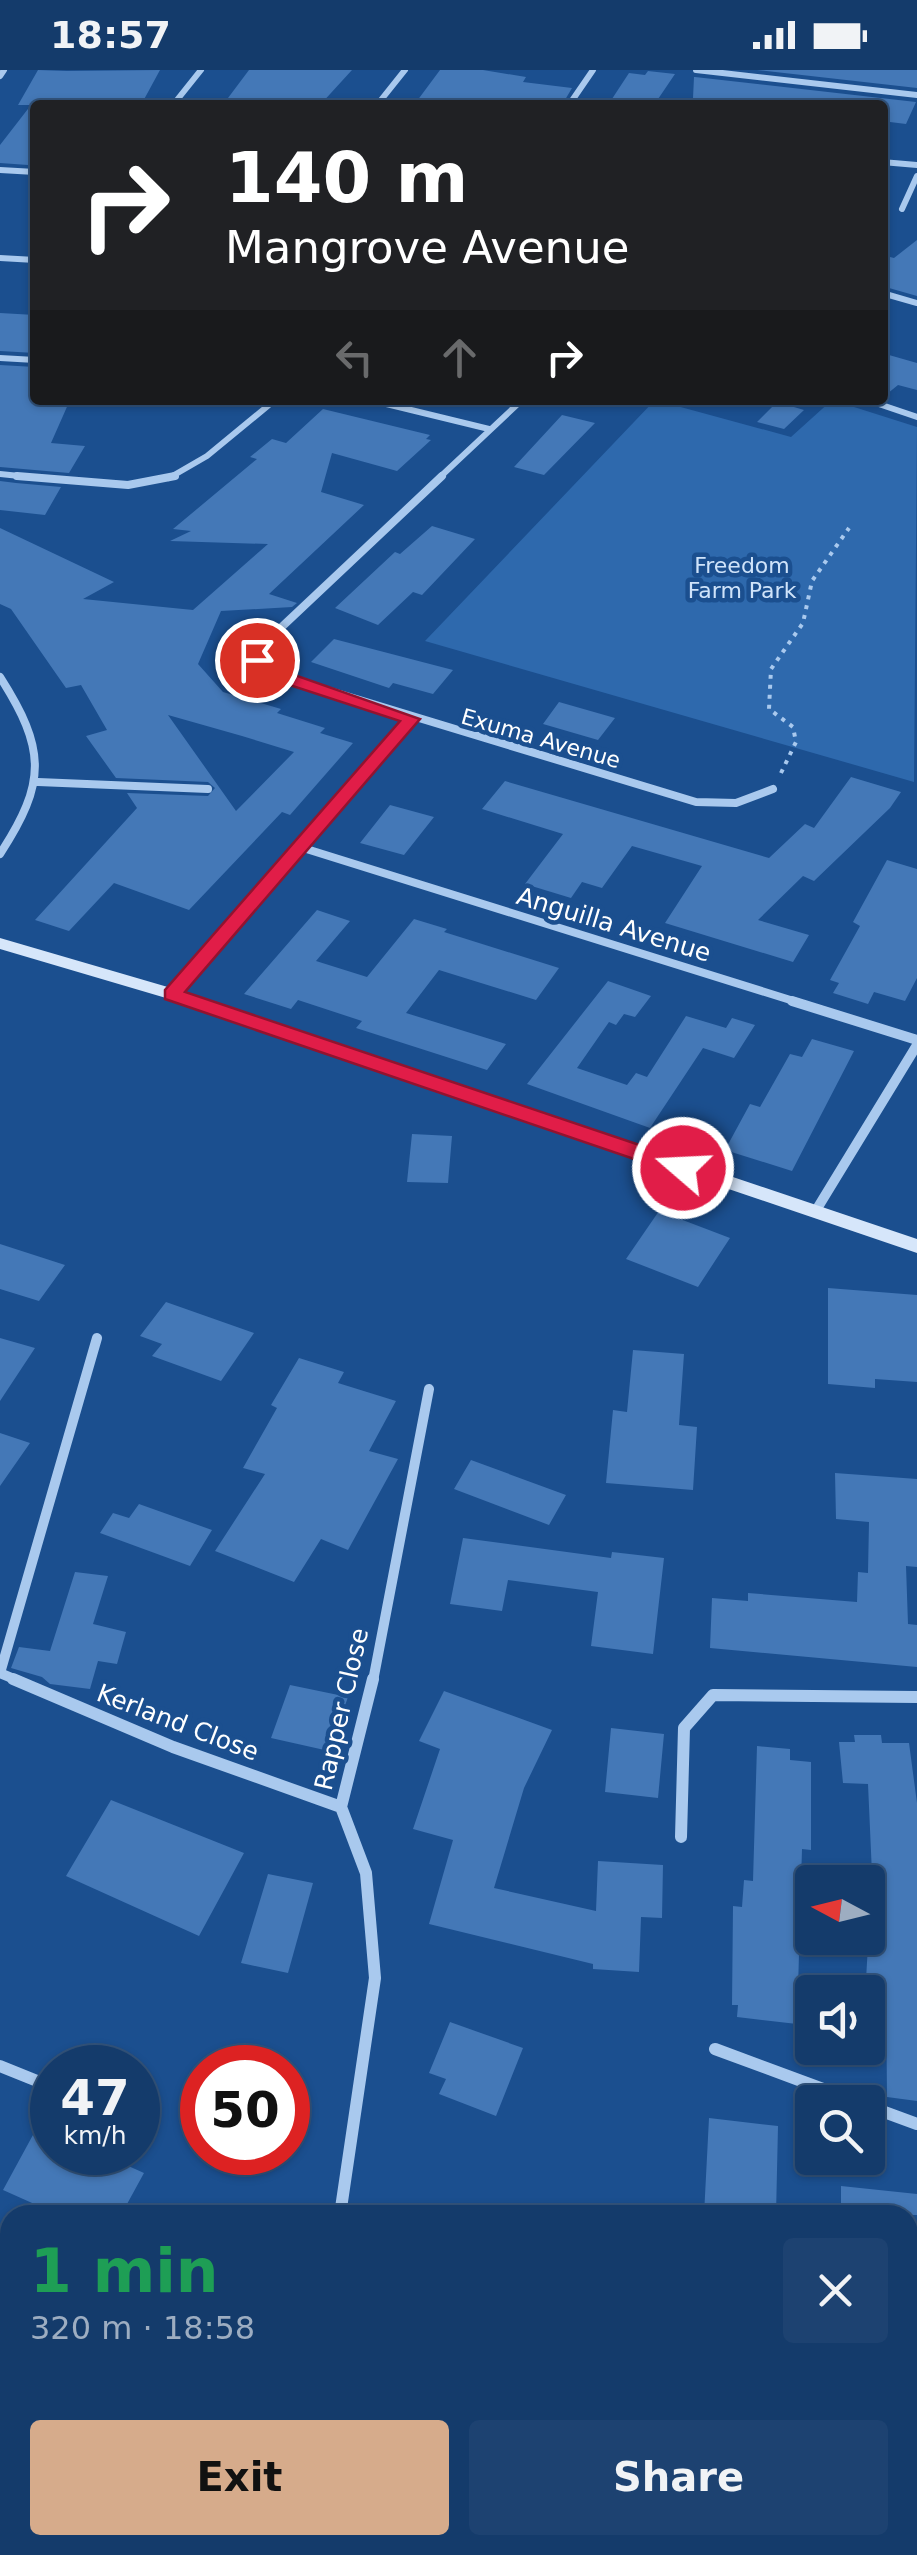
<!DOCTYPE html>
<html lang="en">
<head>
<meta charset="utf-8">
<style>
	body { margin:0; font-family:"DejaVu Sans",sans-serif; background:#1d4271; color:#f1f3f6; height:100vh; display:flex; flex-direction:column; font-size:38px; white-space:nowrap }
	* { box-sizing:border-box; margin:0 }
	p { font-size:32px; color:#9dadc1 }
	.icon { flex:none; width:55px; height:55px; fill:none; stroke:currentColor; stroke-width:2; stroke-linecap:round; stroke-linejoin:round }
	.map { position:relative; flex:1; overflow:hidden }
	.drawer { position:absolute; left:0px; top:2135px; width:918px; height:350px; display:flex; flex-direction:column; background:#143b6b; border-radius:30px 30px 0 0; box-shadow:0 2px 8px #0004,0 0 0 2px #33557e }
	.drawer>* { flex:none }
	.guide { position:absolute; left:30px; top:30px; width:858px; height:305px; border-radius:10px; box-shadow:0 2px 8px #0004,0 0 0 2px #33557e; background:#202124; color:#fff; overflow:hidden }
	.needle { width:65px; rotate:277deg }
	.fabs { position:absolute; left:795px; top:1795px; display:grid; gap:20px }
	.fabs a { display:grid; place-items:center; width:90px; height:90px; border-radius:10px; background:#143b6b; box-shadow:0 2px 8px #0004,0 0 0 2px #33557e; font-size:50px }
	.speed { position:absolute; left:30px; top:1975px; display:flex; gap:20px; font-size:50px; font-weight:700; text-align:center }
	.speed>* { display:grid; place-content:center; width:130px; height:130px; border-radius:50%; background:#143b6b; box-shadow:0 2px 8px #0004,0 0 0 2px #33557e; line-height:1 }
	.speed small { font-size:25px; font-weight:400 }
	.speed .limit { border:15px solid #d22; background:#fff; color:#111 }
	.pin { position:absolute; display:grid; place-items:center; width:85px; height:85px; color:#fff; margin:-42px; border:5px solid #fff; border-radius:50%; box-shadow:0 2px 10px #0007 }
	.me { position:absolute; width:110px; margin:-55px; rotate:289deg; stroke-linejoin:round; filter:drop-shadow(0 0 8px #0008) }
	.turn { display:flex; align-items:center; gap:35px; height:210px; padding:0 30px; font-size:45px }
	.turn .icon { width:130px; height:130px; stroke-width:2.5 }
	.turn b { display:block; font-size:70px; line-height:85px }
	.lanes { display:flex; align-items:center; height:95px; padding:0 30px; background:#0003; justify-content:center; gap:50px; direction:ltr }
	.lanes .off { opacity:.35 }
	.round { display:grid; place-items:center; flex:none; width:105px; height:105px; border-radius:10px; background:#1d4271 }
	.headline { display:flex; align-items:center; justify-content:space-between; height:170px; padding:0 30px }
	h1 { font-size:60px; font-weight:700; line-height:75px; color:#1e9e55 }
	.cta { display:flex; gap:20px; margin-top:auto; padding:20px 30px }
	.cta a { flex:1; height:115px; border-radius:10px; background:#d6ab8b; color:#111; font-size:40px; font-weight:700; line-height:115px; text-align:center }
	.cta a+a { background:#1d4271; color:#f1f3f6 }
	.status { display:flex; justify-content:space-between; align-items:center; height:70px; padding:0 50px; background:#143b6b; direction:ltr }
	.status svg { height:28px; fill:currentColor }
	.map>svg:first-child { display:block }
	.green { fill:#2e69ad }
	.building { fill:#4478b7; fill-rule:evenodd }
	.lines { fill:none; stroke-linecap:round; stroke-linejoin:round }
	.path { stroke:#a9c9ee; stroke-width:4; stroke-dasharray:4 6; stroke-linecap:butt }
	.minor-far3 { stroke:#a9c9ee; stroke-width:6 }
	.minor-far2 { stroke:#a9c9ee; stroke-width:8 }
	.minor-far1 { stroke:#a9c9ee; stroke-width:10 }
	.minor { stroke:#a9c9ee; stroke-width:12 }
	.secondary { fill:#d6e6fa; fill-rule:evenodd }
	.route { fill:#e11d48; stroke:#92132f; stroke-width:2.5 }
	.labels { text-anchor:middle; stroke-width:9; stroke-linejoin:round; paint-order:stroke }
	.far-park-label { font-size:22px; fill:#cfe3fa; stroke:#1b4f8f }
	.far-street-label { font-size:22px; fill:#fff; stroke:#1b4f8f }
	.street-label { font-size:25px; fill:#fff; stroke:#1b4f8f }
</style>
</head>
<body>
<div class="status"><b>18:57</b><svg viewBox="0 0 49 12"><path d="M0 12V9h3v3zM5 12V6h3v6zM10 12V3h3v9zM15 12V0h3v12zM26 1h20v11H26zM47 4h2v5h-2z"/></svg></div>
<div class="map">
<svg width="917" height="2485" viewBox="0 0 917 2485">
	<rect width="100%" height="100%" fill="#1b4f8f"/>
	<path class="green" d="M655 330 791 367 832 330 917 357 914 712 425 571Z"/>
	<path class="building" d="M38 0 67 1 160 0 141 35H35V84L28 95 0 93V75L31 35H18Z
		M249 0H352L320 35 228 28Z
		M440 0H483L526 7 523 12 572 18 562 35H414Z
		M757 0H917V18Z
		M648 1 675 4 654 35H608L629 3 645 5Z
		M694 7H695L916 32 906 54 882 51V35H756L693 28Z
		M917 170V226L882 216V185L894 188Z
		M0 243 35 245V283L0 281Z
		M882 283 917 293V320L898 315 882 328Z
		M0 295 35 297V330H70L51 373 85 376 69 403 0 397Z
		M777 332 804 340 784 359 757 352Z
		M323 339 430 365 426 369 431 370 397 401 332 383 321 422 364 435 269 524 297 533 292 537 221 541 198 594 223 622 281 639 277 643 325 658 320 663 353 673 290 745 282 742 189 840 114 813 69 861 35 850 137 738 127 723 208 726 215 718 208 712 116 708 86 666 107 660 81 615 66 618 11 539 0 534V458L114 512 83 529 193 540 268 474 170 471 191 461 173 459 257 389 250 387 272 369 286 373ZM168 645 242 666 294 682 236 741Z
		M562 345 595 353 544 405 514 397Z
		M0 411 16 413 61 417 45 445 0 440Z
		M432 456 475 469 422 525 413 522 378 555 335 538 395 482 400 484Z
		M334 569 453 600 433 624 393 613 389 618 311 592Z
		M559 632 615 648 598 670 543 654Z
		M851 707 901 722 890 738 814 811 803 806 758 850 809 865 793 892 665 853 702 796 632 776 602 818 582 812 571 828 525 814 563 764 482 739 505 711 769 788 805 754 814 758Z
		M390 735 434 747 404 785 360 773Z
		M887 790 917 799V908L905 931 874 922 868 934 833 923 839 913 830 910 860 856 853 852Z
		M317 840 350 851 316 891 367 907 414 849 447 859 444 862 559 898 536 930 439 900 406 943 506 974 487 1000 356 958 362 951 298 930 291 939 244 924Z
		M608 911 651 926 635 947 624 944 616 955 609 952 577 998 627 1015 636 1003 647 1007 686 946 726 958 732 948 755 955 734 988 703 978 650 1058 527 1014Z
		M812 969 854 981 792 1101 725 1080 750 1034 760 1037 790 984 802 987Z
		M412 1064 452 1066 448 1113 407 1112Z
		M659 1141 730 1168 698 1217 626 1189Z
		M0 1174 65 1195 39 1231 0 1219Z
		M828 1218 917 1225V1312L875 1309V1318L828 1314Z
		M166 1232 254 1263 221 1311 152 1286 162 1274 140 1266Z
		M0 1268 35 1278 0 1331Z
		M633 1280 684 1284 679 1355 697 1357 693 1420 606 1413 613 1340 627 1342Z
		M299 1288 344 1302 338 1313 396 1331 369 1381 398 1389 348 1480 321 1469 294 1512 215 1481 265 1404 243 1398 277 1338 271 1335Z
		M0 1363 30 1373 0 1416Z
		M471 1390 566 1425 549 1455 454 1419Z
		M835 1403 917 1409V1497L906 1496 908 1554 917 1555V1597L710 1578 712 1528 748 1531V1523L857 1532 858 1502 868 1503 869 1452 836 1449Z
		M139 1434 212 1460 190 1496 100 1463 113 1443 129 1448Z
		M463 1468 611 1488 612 1482 664 1488 653 1584 591 1576 598 1522 508 1510 502 1541 450 1534Z
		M75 1502 108 1506 93 1554 126 1562 117 1594 98 1591 90 1619 50 1614 42 1607 11 1598 19 1577 50 1581Z
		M290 1615 348 1627 329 1681 271 1668Z
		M444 1621 552 1660 524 1718 494 1818 596 1841 598 1791 663 1795 662 1848 641 1847 639 1902 593 1899V1894L429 1854 453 1770 413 1759 440 1679 419 1671Z
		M611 1658 664 1664 658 1728 605 1722Z
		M854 1665H881L882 1673H909L917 1733V2031L887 2027 886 1913 866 1910 872 1804 868 1714 843 1713 839 1672H855Z
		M757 1676 790 1679V1690L811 1692V1780L802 1779 797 1954 737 1947 738 1935H732L733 1836 742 1837 744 1810 753 1811Z
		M111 1730 244 1783 199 1866 66 1806Z
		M268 1804 313 1813 288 1903 241 1893Z
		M450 1952 523 1978 496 2046 439 2024 446 2009 429 2003Z
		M52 2030V2082H97L144 2103 121 2145H59L3 2120Z
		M709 2048 778 2056 776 2145H704Z
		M841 2116 917 2124V2145H841Z"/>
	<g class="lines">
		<path class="path" d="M781 703 796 672 793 657 769 639 771 599 803 553 812 511 849 458"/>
		<path class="minor-far3" d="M696 0 917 25
			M0 6 4 0
			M173 35 201 0
			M377 35 405 0
			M569 35 593 0
			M882 92 917 95
			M0 100 35 102
			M902 139 917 106
			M0 188 35 190
			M882 223 917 233
			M0 288 35 290
			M370 330 489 359
			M867 330 917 347
			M0 404 39 408
			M169 408 207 386 275 330
			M439 408 522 330"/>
		<path class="minor-far2" d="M17 406 128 415 175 406
			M442 406 270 568 257 589 274 604 696 732 736 733 773 719
			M0 607C46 679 47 712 0 784
			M38 712 208 719
			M300 777 800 933
			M172 924 412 649"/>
		<path class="minor-far1" d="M792 931 917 970
			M815 1142 917 975
			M0 1603 19 1611
			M0 1603 97 1268
			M373 1611 429 1319"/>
		<path class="minor" d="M13 1609 173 1677 341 1737
			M681 1767 684 1658 713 1625 917 1627
			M715 1979 858 2032
			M0 1996 52 2017
			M868 2036 917 2054
			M340 2145 375 1908 366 1803 341 1737 373 1609
			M908 2339 917 2343
			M0 2370 10 2375
			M191 2475 209 2485
			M297 2485 298 2475"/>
		<path class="secondary" d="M0 868 178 920 917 1169V1183L166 928 0 879Z"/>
	</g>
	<path class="route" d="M251 586H263L280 600 420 649 185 922 690 1092V1103H675L165 929V920L400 651 268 608 251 593Z"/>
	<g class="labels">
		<g class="far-park-label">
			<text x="742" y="503">Freedom<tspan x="742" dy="25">Farm Park</tspan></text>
		</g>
		<g class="far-street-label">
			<text transform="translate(541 668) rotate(16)" y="8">Exuma Avenue</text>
		</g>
		<g class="street-label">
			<text transform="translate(614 854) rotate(17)" y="9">Anguilla Avenue</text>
			<text transform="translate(341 1639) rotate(-77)" y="9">Rapper Close</text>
			<text transform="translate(178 1652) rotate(21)" y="9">Kerland Close</text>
		</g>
	</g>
</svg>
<div class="fabs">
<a><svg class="needle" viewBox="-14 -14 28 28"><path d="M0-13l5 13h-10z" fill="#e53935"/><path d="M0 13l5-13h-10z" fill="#9dadc1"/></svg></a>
<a><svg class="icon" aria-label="sound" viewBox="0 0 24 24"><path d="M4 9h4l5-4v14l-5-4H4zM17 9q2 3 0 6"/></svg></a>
<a><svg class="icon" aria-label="search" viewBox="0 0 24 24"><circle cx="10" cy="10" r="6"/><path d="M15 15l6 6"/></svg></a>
</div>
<div class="speed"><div>47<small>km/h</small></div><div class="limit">50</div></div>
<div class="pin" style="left:257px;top:590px;background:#d93025"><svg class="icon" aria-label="arrive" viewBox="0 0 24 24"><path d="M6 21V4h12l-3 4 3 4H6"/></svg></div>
<svg class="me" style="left:683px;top:1098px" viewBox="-20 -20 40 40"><circle r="17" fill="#e11d48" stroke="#fff" stroke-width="3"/><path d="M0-11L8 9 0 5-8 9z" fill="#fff"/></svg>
<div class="guide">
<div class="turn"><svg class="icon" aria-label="right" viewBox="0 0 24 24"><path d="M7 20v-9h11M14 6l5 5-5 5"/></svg><div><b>140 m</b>Mangrove Avenue</div></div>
<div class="lanes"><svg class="icon off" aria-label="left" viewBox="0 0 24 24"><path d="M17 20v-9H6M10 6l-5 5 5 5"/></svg><svg class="icon off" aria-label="ahead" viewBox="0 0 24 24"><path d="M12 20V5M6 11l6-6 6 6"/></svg><svg class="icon" aria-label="right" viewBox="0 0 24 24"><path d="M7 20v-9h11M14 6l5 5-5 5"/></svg></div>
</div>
<section class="drawer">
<div class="headline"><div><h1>1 min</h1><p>320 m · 18:58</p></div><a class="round"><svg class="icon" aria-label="close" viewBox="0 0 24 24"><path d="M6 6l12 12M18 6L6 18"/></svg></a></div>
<div class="cta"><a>Exit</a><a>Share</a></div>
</section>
</div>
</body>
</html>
